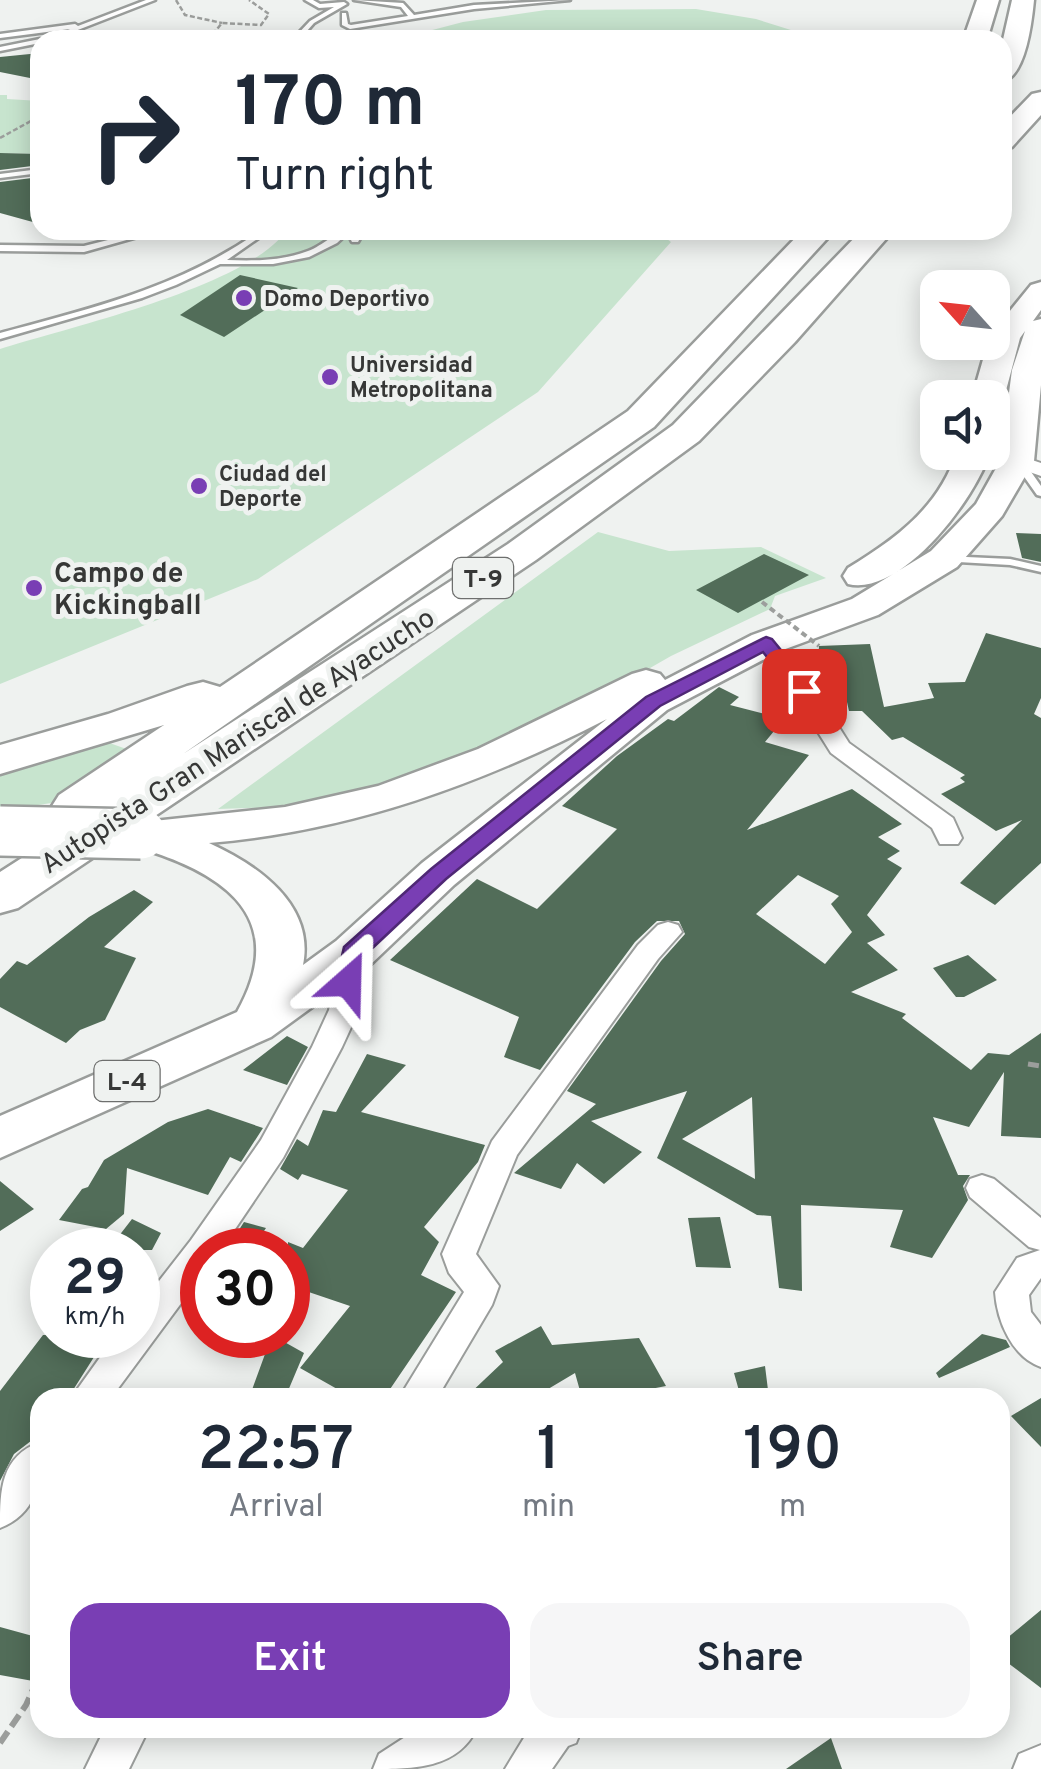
<!DOCTYPE html>
<html lang="en">
<head>
<meta charset="utf-8">
<style>
	body { margin:0; font-family:Overpass,sans-serif; background:#f6f6f7; color:#1f2937; height:100vh; display:flex; flex-direction:column; font-size:38px; white-space:nowrap }
	* { box-sizing:border-box; margin:0 }
	p { font-size:32px; color:#747a83 }
	.icon { flex:none; width:55px; height:55px; fill:none; stroke:currentColor; stroke-width:2; stroke-linecap:round; stroke-linejoin:round }
	.map { position:relative; flex:1; overflow:hidden }
	.drawer { position:absolute; left:30px; top:1388px; width:980px; height:350px; display:flex; flex-direction:column; background:#fff; border-radius:30px; box-shadow:0 5px 25px #0003 }
	.drawer>* { flex:none }
	.banner { position:absolute; left:30px; top:30px; width:982px; height:210px; border-radius:30px; box-shadow:0 5px 25px #0003; background:#fff; color:#1f2937; overflow:hidden }
	.needle { width:65px; rotate:297deg }
	.controls { position:absolute; left:920px; top:270px; display:grid; gap:20px }
	.controls a { display:grid; place-items:center; width:90px; height:90px; border-radius:20px; background:#fff; box-shadow:0 5px 25px #0003; font-size:50px }
	.speed { position:absolute; left:30px; top:1228px; display:flex; gap:20px; font-size:50px; font-weight:700; text-align:center }
	.speed>* { display:grid; place-content:center; width:130px; height:130px; border-radius:50%; background:#fff; box-shadow:0 5px 25px #0003; line-height:1 }
	.speed small { font-size:25px; font-weight:400 }
	.speed .limit { border:15px solid #d22; background:#fff; color:#111 }
	.pin { position:absolute; display:grid; place-items:center; width:85px; height:85px; color:#fff; margin:-42px; border-radius:20px; box-shadow:0 5px 15px #0006 }
	.me { position:absolute; width:110px; margin:-55px; rotate:25deg; stroke-linejoin:round; filter:drop-shadow(0 0 8px #0008) }
	.turn { display:flex; align-items:center; gap:35px; height:210px; padding:0 40px; font-size:45px }
	.turn .icon { width:130px; height:130px; stroke-width:2.5 }
	.turn b { display:block; font-size:70px; line-height:85px }
	.eta { display:flex; justify-content:space-evenly; align-items:center; height:170px; text-align:center }
	.eta b { font-size:60px; font-weight:600; line-height:70px }
	.action { display:flex; gap:20px; margin-top:auto; padding:20px 40px }
	.action a { flex:1; height:115px; border-radius:30px; background:#793eb4; color:#fff; font-size:40px; font-weight:600; line-height:115px; text-align:center }
	.action a+a { background:#f6f6f7; color:#1f2937 }
	.map>svg:first-child { display:block }
	.green { fill:#c7e4ce }
	.building { fill:#526d59; fill-rule:evenodd }
	.lines { fill:none; stroke-linecap:round; stroke-linejoin:round }
	.lane-casing { stroke:#9a9d9b; stroke-width:5 }
	.street-casing { stroke:#9a9d9b; stroke-width:4 }
	.primary-casing { stroke:#9a9d9b; stroke-width:5 }
	.highway-casing { stroke:#9a9d9b; stroke-width:5 }
	.path-far2 { stroke:#9c9e9c; stroke-width:2.5; stroke-dasharray:5 2.5; stroke-linecap:butt }
	.path-far1 { stroke:#9c9e9c; stroke-width:5; stroke-dasharray:11 5; stroke-linecap:butt }
	.path { stroke:#9c9e9c; stroke-width:6; stroke-dasharray:14 6; stroke-linecap:butt }
	.lane { fill:#fff; fill-rule:evenodd }
	.street { fill:#fff; fill-rule:evenodd }
	.primary { fill:#fff; fill-rule:evenodd }
	.highway { fill:#fff; fill-rule:evenodd }
	.primary-bridge-casing { stroke:#9a9d9b; stroke-width:54; stroke-linecap:butt }
	.path-bridge { stroke:#9c9e9c; stroke-width:4; stroke-dasharray:6 4; stroke-linecap:butt }
	.primary-bridge { stroke:#fff; stroke-width:49 }
	.route { fill:#793eb4; stroke:#4f2875; stroke-width:2.5 }
	.poi-dot { fill:#793eb4; stroke:#eff2f0; stroke-width:4 }
	.labels { text-anchor:middle; stroke-width:10; stroke-linejoin:round; paint-order:stroke }
	.far-poi-label { font-size:22px; font-weight:bold; fill:#363736; stroke:#eff2f0; text-anchor:start }
	.shield { fill:#eff2f0; stroke:#6e6f6e; stroke-width:2.5 }
	.shield-label { font-size:25px; font-weight:bold; fill:#363736 }
	.poi-label { font-size:28px; font-weight:bold; fill:#363736; stroke:#eff2f0; text-anchor:start }
	.street-label { font-size:28px; fill:#363736; stroke:#eff2f0 }
</style>
</head>
<body>
<div class="map">
<svg width="1041" height="1769" viewBox="0 0 1041 1769">
	<rect width="100%" height="100%" fill="#eff2f0"/>
	<path class="green" d="M696 9 756 19 823 40H394L463 22 546 10Z
		M0 95H7V99L40 101V154L0 153Z
		M287 230H655L671 242 538 392 258 579 0 684V349C69 327 247 287 287 230Z
		M598 532 669 551 761 547 826 578 775 596 770 609 671 656 596 699 403 785 284 807 218 809Z
		M104 741 132 751 51 803 0 811V772Z"/>
	<path class="building" d="M40 53V80L0 72V57Z
		M0 153 40 154V165L0 170Z
		M40 177V224L0 213V182Z
		M240 275 298 288 224 337 180 315Z
		M1016 533 1041 534V562L1022 558Z
		M764 554 809 575 738 613 696 590Z
		M986 633 1041 648V698L1034 714 1041 718V863L995 905 960 883 1022 820 996 831 941 794 965 782 960 778 965 775 903 737 892 740 862 711H849L841 675 838 672H821L818 661 819 646 870 644 884 707 934 698 928 683 965 682Z
		M719 687 739 697 730 705 784 719 765 742 809 755 747 830 852 789 902 824 878 837 900 851 887 859 902 868 867 915 885 935 867 943 898 970 851 992 906 1014 902 1018 971 1070 988 1053 1009 1055 1041 1033V1138L1001 1136 1004 1072 969 1127 933 1117 958 1175H970L963 1186 968 1200 932 1258 890 1247 903 1210 801 1205 802 1291 779 1288 771 1216 757 1215 657 1158 687 1091 591 1121 642 1152 604 1184 577 1163 561 1189 514 1173 596 1104 567 1091 661 961 685 934 679 921H657L635 942 540 1070 504 1057 519 1017 390 960 477 879 537 909 617 829 562 806 617 756 668 719 674 721ZM798 875 839 896 831 904 852 932 825 964 756 914ZM752 1097 755 1179 682 1139Z
		M134 890 153 902 104 947 136 958 105 1020 80 1030 66 1043 0 1007V979L17 961 27 965 89 917Z
		M968 955 997 980 964 997H956L933 968Z
		M287 1036 308 1047 287 1085 243 1070Z
		M367 1054 406 1065 361 1112 485 1145 478 1162 424 1227 439 1242 421 1275 456 1292 384 1398H353L300 1368 350 1306 288 1285V1242L303 1248 348 1190 302 1174 298 1180 280 1169 297 1139 308 1146 323 1110 336 1112Z
		M208 1109 263 1128 241 1162 230 1157 208 1195 127 1168 124 1214 106 1229 59 1220 82 1189 88 1187 104 1160 168 1122Z
		M0 1181 34 1209 0 1231Z
		M720 1217 731 1268 696 1267 688 1218Z
		M132 1219 161 1233 152 1250H108Z
		M244 1222 266 1228 251 1250H226Z
		M541 1326 552 1345 639 1338 666 1386 604 1398H582L575 1373 533 1398H465L503 1362 495 1351Z
		M982 1334 1006 1340 1010 1347 939 1378 936 1373Z
		M43 1335H108L68 1398H40V1434L14 1454 0 1481V1391Z
		M272 1335 304 1353 285 1398H249Z
		M765 1366 769 1398H741L734 1373Z
		M1041 1398V1447L1011 1416Z
		M1041 1610V1688L1000 1657V1644Z
		M0 1627 40 1638V1665L33 1681 0 1675Z
		M831 1738 842 1769H786Z"/>
	<g class="lines">
		<g class="lane-casing">
			<path id="lane" d="M146 0H155L52 40H43L70 29 0 38V34L75 24 78 26Z
				M305 0H313L320 4 344 2 347 4 314 23 299 40H292L310 21 334 7 319 8Z
				M354 0 403 3 414 15 474 5 570 0 474 9 350 29 342 25V13H346L348 24 351 25 408 16 401 7Z
				M40 39 43 40H40V43L0 51V47Z
				M40 169V173L0 178V174Z
				M148 230H162L84 252 0 251V245L84 246Z
				M261 230H270L227 260C254 261 282 261 308 251 323 246 336 230 351 230L337 243 309 257 273 264H220L176 285 142 298 0 339V333C93 308 181 287 261 230Z
				M357 230H365L358 242H352L351 240Z
				M398 230H421L444 235 440 237Z
				M1018 458 1022 459 1041 486V496L1037 495 1013 461Z
				M945 556 1010 559 1041 566V572L1010 565 941 561 939 559Z"/>
		</g>
		<g class="street-casing">
			<path id="street" d="M1017 455 1041 463V476L1010 465 1007 461Z
				M766 636 774 638 813 686 849 743 953 818 962 838 958 844H940L932 828 831 753 794 694 754 643Z
				M668 922 678 925 682 932 658 959 517 1155 476 1254 499 1286 492 1305 437 1398H399L464 1292 449 1273 442 1254 492 1141 638 945 658 925Z
				M353 943 363 946 367 953 359 1010 342 1047 283 1158 221 1250H202V1275L111 1398H71L116 1335H138V1308L191 1240 261 1140 312 1047 329 1010 339 953 343 946Z
				M982 1175 994 1179 1041 1218V1278L1029 1295 1031 1312 1041 1325V1367C1012 1357 997 1321 995 1292L1017 1258 1040 1250 1029 1247 970 1197 966 1188 970 1179Z
				M40 1442C40 1479 40 1512 0 1528 0 1491 0 1457 40 1442Z
				M105 1728H149L129 1769H85Z
				M419 1728H477C458 1769 413 1769 373 1769L379 1754Z
				M530 1728H582L576 1743 568 1746 552 1769H505Z
				M1041 1745V1769H1013L1019 1754Z"/>
		</g>
		<g class="primary-casing">
			<path id="primary" d="M1041 282V310L1033 321 1041 319V385L1034 461 1002 516 957 567 878 615 780 651 667 710 454 885 370 965 271 1037 0 1158V1116L237 1012C294 911 214 868 126 844L119 834 126 824 285 807 378 786 478 749 632 674 646 670 660 674 665 680 752 635 852 599 931 551 976 504 1000 461 1012 370 1025 331 1020 338 1004 398 992 406V398H972L988 342H992V333L1031 285ZM607 719 422 863 336 941 303 965C315 905 258 865 209 843 352 831 480 784 607 719Z
				M957 452H990C976 498 902 597 848 584L843 576 848 568C897 538 938 508 957 452Z"/>
		</g>
		<g class="highway-casing">
			<path id="highway" d="M977 0H999L987 40H963Z
				M1012 0H1034C1032 21 1026 77 1002 82V44Z
				M1041 92V115L1012 147 1002 149V125L1032 94Z
				M803 230H835L654 427 183 754 508 544 673 425 862 230H894L795 342 699 441 536 560 18 908 0 913V872L81 820 59 817 52 806 59 795 164 725 0 774V745L108 714 187 686 203 682 220 687 628 411Z"/>
		</g>
		<path class="path-far2" d="M176 0 185 15 222 23
			M208 40 222 23 261 25 269 14 249 0
			M0 138 40 116"/>
		<path class="path-far1" d="M1028 1064 1041 1066"/>
		<path class="path" d="M0 1743 26 1705 40 1674"/>
		<use href="#lane" class="lane"/>
		<use href="#street" class="street"/>
		<use href="#primary" class="primary"/>
		<use href="#highway" class="highway"/>
		<g class="primary-bridge-casing">
			<path id="primary-bridge" d="M0 831 141 834"/>
		</g>
		<path class="path-bridge" d="M762 602 819 646"/>
		<use href="#primary-bridge" class="primary-bridge"/>
	</g>
	<path class="route" d="M766 637 772 639 811 687V695H797L763 652 660 706 446 879 364 956 357 988H340L336 982 344 947 431 869 646 697Z"/>
	<g class="poi-dot">
		<circle cx="244" cy="298" r="10"/>
		<circle cx="330" cy="377" r="10"/>
		<circle cx="199" cy="486" r="10"/>
		<circle cx="34" cy="588" r="10"/>
	</g>
	<g class="labels">
		<g class="far-poi-label">
			<text x="264" y="306">Domo Deportivo</text>
			<text x="350" y="372">Universidad<tspan x="350" dy="25">Metropolitana</tspan></text>
			<text x="219" y="481">Ciudad del<tspan x="219" dy="25">Deporte</tspan></text>
		</g>
		<g class="shield">
			<rect x="453" y="558" width="60" height="40" rx="8"/>
			<rect x="94.5" y="1061" width="65" height="40" rx="8"/>
		</g>
		<g class="shield-label">
			<text x="483" y="587">T-9</text>
			<text x="127" y="1090">L-4</text>
		</g>
		<g class="poi-label">
			<text x="54" y="582">Campo de<tspan x="54" dy="32">Kickingball</tspan></text>
		</g>
		<g class="street-label">
			<text transform="translate(237 740) rotate(-33)" y="10">Autopista Gran Mariscal de Ayacucho</text>
		</g>
	</g>
</svg>
<div class="controls">
<a><svg class="needle" viewBox="-14 -14 28 28"><path d="M0-13l5 13h-10z" fill="#e53935"/><path d="M0 13l5-13h-10z" fill="#747a83"/></svg></a>
<a><svg class="icon" aria-label="sound" viewBox="0 0 24 24"><path d="M4 9h4l5-4v14l-5-4H4zM17 9q2 3 0 6"/></svg></a>
</div>
<div class="speed"><div>29<small>km/h</small></div><div class="limit">30</div></div>
<div class="pin" style="left:804px;top:691px;background:#d93025"><svg class="icon" aria-label="arrive" viewBox="0 0 24 24"><path d="M6 21V4h12l-3 4 3 4H6"/></svg></div>
<svg class="me" style="left:348px;top:982px" viewBox="-20 -20 40 40"><path d="M0-17L14 15 0 8-14 15z" fill="#793eb4" stroke="#fff" stroke-width="4"/></svg>
<div class="banner">
<div class="turn"><svg class="icon" aria-label="right" viewBox="0 0 24 24"><path d="M7 20v-9h11M14 6l5 5-5 5"/></svg><div><b>170 m</b>Turn right</div></div>
</div>
<section class="drawer">
<div class="eta">
<div><b>22:57</b><p>Arrival</p></div>
<div><b>1</b><p>min</p></div>
<div><b>190</b><p>m</p></div>
</div>
<div class="action"><a>Exit</a><a>Share</a></div>
</section>
</div>
</body>
</html>
